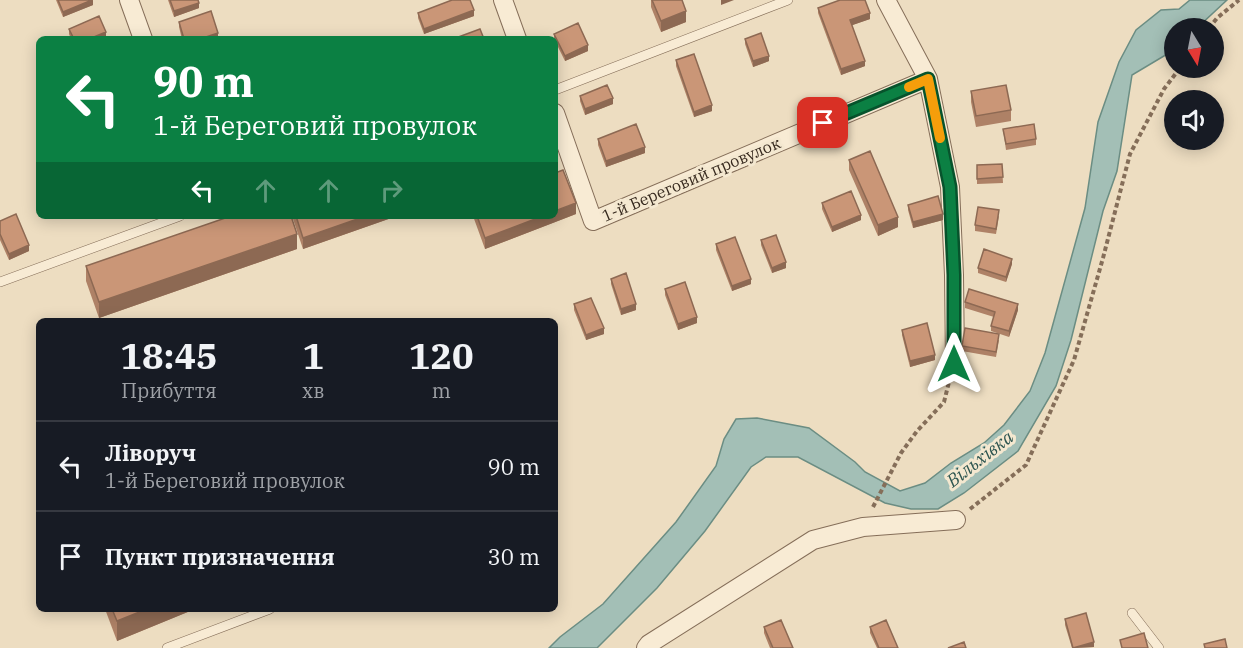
<!DOCTYPE html>
<html lang="uk">
<head>
<meta charset="utf-8">
<style>
	body { margin:0; font-family:"IBM Plex Serif",serif; background:#242831; color:#f1f3f6; height:100vh; display:flex; flex-direction:column; font-size:22px; white-space:nowrap }
	* { box-sizing:border-box; margin:0 }
	p { font-size:20px; color:#9ea1a6 }
	.icon { flex:none; width:33px; height:33px; fill:none; stroke:currentColor; stroke-width:2; stroke-linecap:round; stroke-linejoin:round }
	.map { position:relative; flex:1; overflow:hidden }
	.drawer { position:absolute; left:36px; top:318px; width:522px; height:294px; display:flex; flex-direction:column; background:#171b24; border-radius:9px; box-shadow:0 3px 15px #0003 }
	.drawer>* { flex:none }
	.hud { position:absolute; left:36px; top:36px; width:522px; height:183px; border-radius:9px; box-shadow:0 3px 15px #0003; background:#0b8043; color:#fff; overflow:hidden }
	.needle { width:39px; rotate:170deg }
	.tools { position:absolute; left:1164px; top:18px; display:grid; gap:12px }
	.tools a { display:grid; place-items:center; width:60px; height:60px; border-radius:50%; background:#171b24; box-shadow:0 3px 15px #0003; font-size:30px }
	.pin { position:absolute; display:grid; place-items:center; width:51px; height:51px; color:#fff; margin:-26px; border-radius:12px; box-shadow:0 3px 9px #0006 }
	.me { position:absolute; width:66px; margin:-33px; rotate:0deg; stroke-linejoin:round; filter:drop-shadow(0 0 4px #0008) }
	.turn { display:flex; align-items:center; gap:21px; height:126px; padding:0 18px; font-size:27px }
	.turn .icon { width:78px; height:78px; stroke-width:2.5 }
	.turn b { display:block; font-size:42px; line-height:51px }
	.lanes { display:flex; align-items:center; height:57px; padding:0 18px; background:#0003; justify-content:center; gap:30px; direction:ltr }
	.lanes .off { opacity:.35 }
	.eta { display:flex; justify-content:space-evenly; align-items:center; height:102px; text-align:center }
	.eta b { font-size:36px; font-weight:700; line-height:42px }
	ul { padding:0; list-style:none }
	li { display:flex; align-items:center; gap:18px; height:90px; padding:0 18px; border-top:2px solid #363941 }
	li div { flex:1 }
	li b { display:block; font-size:22px }
	li em { font-style:normal }
	.map>svg:first-child { display:block }
	.water { fill:#a3bfb6; stroke:#6b8d83; stroke-width:1.5 }
	.lines { fill:none; stroke-linecap:round; stroke-linejoin:round }
	.lane-casing { stroke:#856e59; stroke-width:10 }
	.street-casing { stroke:#856e59; stroke-width:20 }
	.path { stroke:#856e59; stroke-width:4; stroke-dasharray:4.5 3; stroke-linecap:butt }
	.lane { stroke:#f8ebd4; stroke-width:9 }
	.street { stroke:#f8ebd4; stroke-width:18 }
	.wall { fill:#ae8166 }
	.shaded-wall { fill:#8d6953 }
	.building { fill:#ca9677; stroke:#8d6953; stroke-width:1.5 }
	.route-casing { stroke:#07532c; stroke-width:15 }
	.route { stroke:#0b8043; stroke-width:10 }
	.slow { stroke:#f59e0b; stroke-width:10 }
	.labels { text-anchor:middle; stroke-width:6; stroke-linejoin:round; paint-order:stroke }
	.street-label { font-size:16px; fill:#35281d; stroke:#f4e8d0 }
	.water-label { font-size:18px; font-style:italic; fill:#2d5550; stroke:#f4e8d0 }
</style>
</head>
<body>
<div class="map">
<svg width="1243" height="648" viewBox="0 0 1243 648">
	<rect width="100%" height="100%" fill="#edddc1"/>
	<path class="water" d="M1190 0H1227L1197 28H1174V50L1132 75 1117 171 1103 211 1071 340 1056 386 1018 451 964 493 938 509H911L885 503 798 457H766L751 467 705 531 657 588 597 648H549L560 637 603 604 676 522 716 466 724 439 736 419 757 418 809 428 855 462 865 472 900 491 925 483 951 463 984 443 1004 425 1030 391 1045 353 1085 208 1098 122 1119 62 1136 30 1161 10 1179 9Z"/>
	<g class="lines">
		<g class="lane-casing">
			<path id="lane" d="M555 90 788 0
				M0 282 180 216
				M1132 613 1159 648
				M167 648 270 609"/>
		</g>
		<g class="street-casing">
			<path id="street" d="M129 0 143 39
				M503 0 517 39
				M928 79 950 187 954 275 955 364
				M555 113 593 221 928 79 886 0
				M646 648 649 644 813 540 863 527 956 520"/>
		</g>
		<path class="path" d="M1209 28 1217 18 1239 0
			M873 507 901 453 917 431 944 402 949 382
			M970 509 1026 465 1074 360 1103 258 1130 154 1164 89 1180 68"/>
		<use href="#lane" class="lane"/>
		<use href="#street" class="street"/>
	</g>
	<path class="wall" d="M56 0H93V5L63 17Z
		M168 0H198L199 8 174 17Z
		M651 0H682L686 22 661 32 651 7Z
		M818 8 870 19 852 25 865 66 841 75 818 13Z
		M418 13 474 16 424 34 418 18Z
		M179 22 218 38 182 39 179 27Z
		M69 29 106 37 102 39H71L69 34Z
		M554 34 588 51 565 61 554 39Z
		M745 39 769 61 753 67 745 44Z
		M676 60 712 111 694 117 676 66Z
		M971 91 1011 110V121L976 127 971 102Z
		M580 96 613 104 585 115 580 101Z
		M1003 129 1036 139V145L1006 150Z
		M598 139 645 153 606 167 598 145Z
		M849 160 898 227 878 236 849 170Z
		M1002 164 1003 183 977 184V165Z
		M822 203 861 220 832 232 822 209Z
		M908 205 943 220 913 228 908 210Z
		M576 214 485 249 473 216H555Z
		M292 216H397L303 249Z
		M999 216 996 234 975 231V225Z
		M0 221 29 251 9 260 0 240Z
		M761 240 786 268 772 273 761 245Z
		M716 244 751 284 732 291 716 250Z
		M297 249 99 318 86 281V266Z
		M1012 264 1006 282 978 273V268Z
		M611 279 636 310 621 315 611 284Z
		M665 289 697 323 678 330 665 295Z
		M965 302 1018 310 1009 337 991 331V326L994 317 965 308Z
		M574 304 604 334 586 340 574 310Z
		M902 330 935 360 910 367 902 335Z
		M999 340 996 357 962 351V346Z
		M105 609H195L117 641Z
		M1065 619 1094 647 1072 648 1065 625Z
		M764 627 793 648H770L764 633Z
		M870 627 898 648H877L870 633Z"/>
	<path class="shaded-wall" d="M93 0V5L63 17V12Z
		M721 0H734L721 5Z
		M199 3V8L174 17V11Z
		M474 10V16L424 34V29Z
		M686 11V22L661 32V21Z
		M870 13V19L850 26V20Z
		M106 32V37L102 39H89Z
		M218 33V38L217 39H200Z
		M588 45V51L565 61V56Z
		M769 56V61L753 67V61Z
		M865 61V66L841 75V69Z
		M613 98V104L585 115V109Z
		M712 105V111L694 117V112Z
		M645 147V153L606 167V161Z
		M576 203V214L485 249V238L543 216H555V211Z
		M943 214V220L913 228V222Z
		M861 215V220L832 232V227Z
		M138 216H146L138 219Z
		M366 216H397L303 249V238Z
		M898 217V227L878 236V225Z
		M297 234V249L99 318V302Z
		M29 245V251L9 260V254Z
		M1012 259V264L1006 282V277Z
		M786 262V268L772 273V268Z
		M751 279V284L732 291V286Z
		M636 304V310L621 315V309Z
		M1018 304V310L1009 337V331Z
		M697 317V323L678 330V324Z
		M604 328V334L586 340V335Z
		M935 355V360L910 367V361Z
		M147 609H195L117 641V621Z
		M1094 642V647L1073 648Z"/>
	<path class="building" d="M58 0H92L63 12Z
		M170 0H198L199 3 174 11Z
		M452 0H470L474 10 424 29 418 13Z
		M652 0H682L686 11 661 21Z
		M840 0H865L870 13 850 20 865 61 841 69 818 8Z
		M211 11 218 33 200 39H184L179 22Z
		M99 16 106 32 89 39H74L69 29Z
		M578 23 588 45 565 56 554 34Z
		M480 29 484 39H453Z
		M761 33 769 56 753 61 745 39Z
		M694 54 712 105 694 112 676 60Z
		M607 85 613 98 585 109 580 96Z
		M1006 85 1011 110 976 116 971 91Z
		M636 124 645 147 606 161 598 139Z
		M1034 124 1036 139 1006 144 1003 129Z
		M870 151 898 217 878 225 849 160Z
		M1002 164 1003 177 977 179V165Z
		M563 170 576 203 555 211V173Z
		M851 191 861 215 832 227 822 203Z
		M938 196 943 214 913 222 908 205Z
		M978 207 999 210 996 229 975 225Z
		M16 214 29 245 9 254 0 234V221Z
		M231 216H291L297 234 99 302 86 266Z
		M296 216H366L303 238Z
		M477 216H543L485 238Z
		M776 235 786 262 772 268 761 240Z
		M735 237 751 279 732 286 716 244Z
		M984 249 1012 259 1006 277 978 268Z
		M626 273 636 304 621 309 611 279Z
		M685 282 697 317 678 324 665 289Z
		M969 289 1018 304 1009 331 991 326 995 312 965 302Z
		M591 298 604 328 586 335 574 304Z
		M927 323 935 355 910 361 902 330Z
		M965 328 999 334 996 352 962 346Z
		M112 609H147L117 621Z
		M1086 613 1094 642 1073 648 1065 619Z
		M781 620 793 648H773L764 627Z
		M886 620 898 648H879L870 627Z
		M1144 633 1148 648H1122L1120 640Z
		M1225 639 1227 648H1205L1204 644Z
		M964 642 966 648H948Z"/>
	<g class="lines">
		<g class="route-casing">
			<path id="route" d="M823 123 928 79 950 187 954 275V364"/>
		</g>
		<use href="#route" class="route"/>
		<path class="slow" d="M909 87 928 79 940 138"/>
	</g>
	<g class="labels">
		<g class="street-label">
			<text transform="translate(691 179) rotate(-23)" y="6">1-й Береговий провулок</text>
		</g>
		<g class="water-label">
			<text transform="translate(980 459) rotate(-38)" y="6">Вільхівка</text>
		</g>
	</g>
</svg>
<div class="tools">
<a><svg class="needle" viewBox="-14 -14 28 28"><path d="M0-13l5 13h-10z" fill="#e53935"/><path d="M0 13l5-13h-10z" fill="#9ea1a6"/></svg></a>
<a><svg class="icon" aria-label="sound" viewBox="0 0 24 24"><path d="M4 9h4l5-4v14l-5-4H4zM17 9q2 3 0 6"/></svg></a>
</div>
<div class="pin" style="left:823px;top:123px;background:#d93025"><svg class="icon" aria-label="arrive" viewBox="0 0 24 24"><path d="M6 21V4h12l-3 4 3 4H6"/></svg></div>
<svg class="me" style="left:954px;top:364px" viewBox="-20 -20 40 40"><path d="M0-17L14 15 0 8-14 15z" fill="#0b8043" stroke="#fff" stroke-width="4"/></svg>
<div class="hud">
<div class="turn"><svg class="icon" aria-label="left" viewBox="0 0 24 24"><path d="M17 20v-9H6M10 6l-5 5 5 5"/></svg><div><b>90 m</b>1-й Береговий провулок</div></div>
<div class="lanes"><svg class="icon" aria-label="left" viewBox="0 0 24 24"><path d="M17 20v-9H6M10 6l-5 5 5 5"/></svg><svg class="icon off" aria-label="ahead" viewBox="0 0 24 24"><path d="M12 20V5M6 11l6-6 6 6"/></svg><svg class="icon off" aria-label="ahead" viewBox="0 0 24 24"><path d="M12 20V5M6 11l6-6 6 6"/></svg><svg class="icon off" aria-label="right" viewBox="0 0 24 24"><path d="M7 20v-9h11M14 6l5 5-5 5"/></svg></div>
</div>
<section class="drawer">
<div class="eta">
<div><b>18:45</b><p>Прибуття</p></div>
<div><b>1</b><p>хв</p></div>
<div><b>120</b><p>m</p></div>
</div>
<ul>
<li><svg class="icon" aria-label="left" viewBox="0 0 24 24"><path d="M17 20v-9H6M10 6l-5 5 5 5"/></svg><div><b>Ліворуч</b><p>1-й Береговий провулок</p></div><em>90 m</em></li>
<li><svg class="icon" aria-label="arrive" viewBox="0 0 24 24"><path d="M6 21V4h12l-3 4 3 4H6"/></svg><div><b>Пункт призначення</b></div><em>30 m</em></li>
</ul>
</section>
</div>
</body>
</html>
